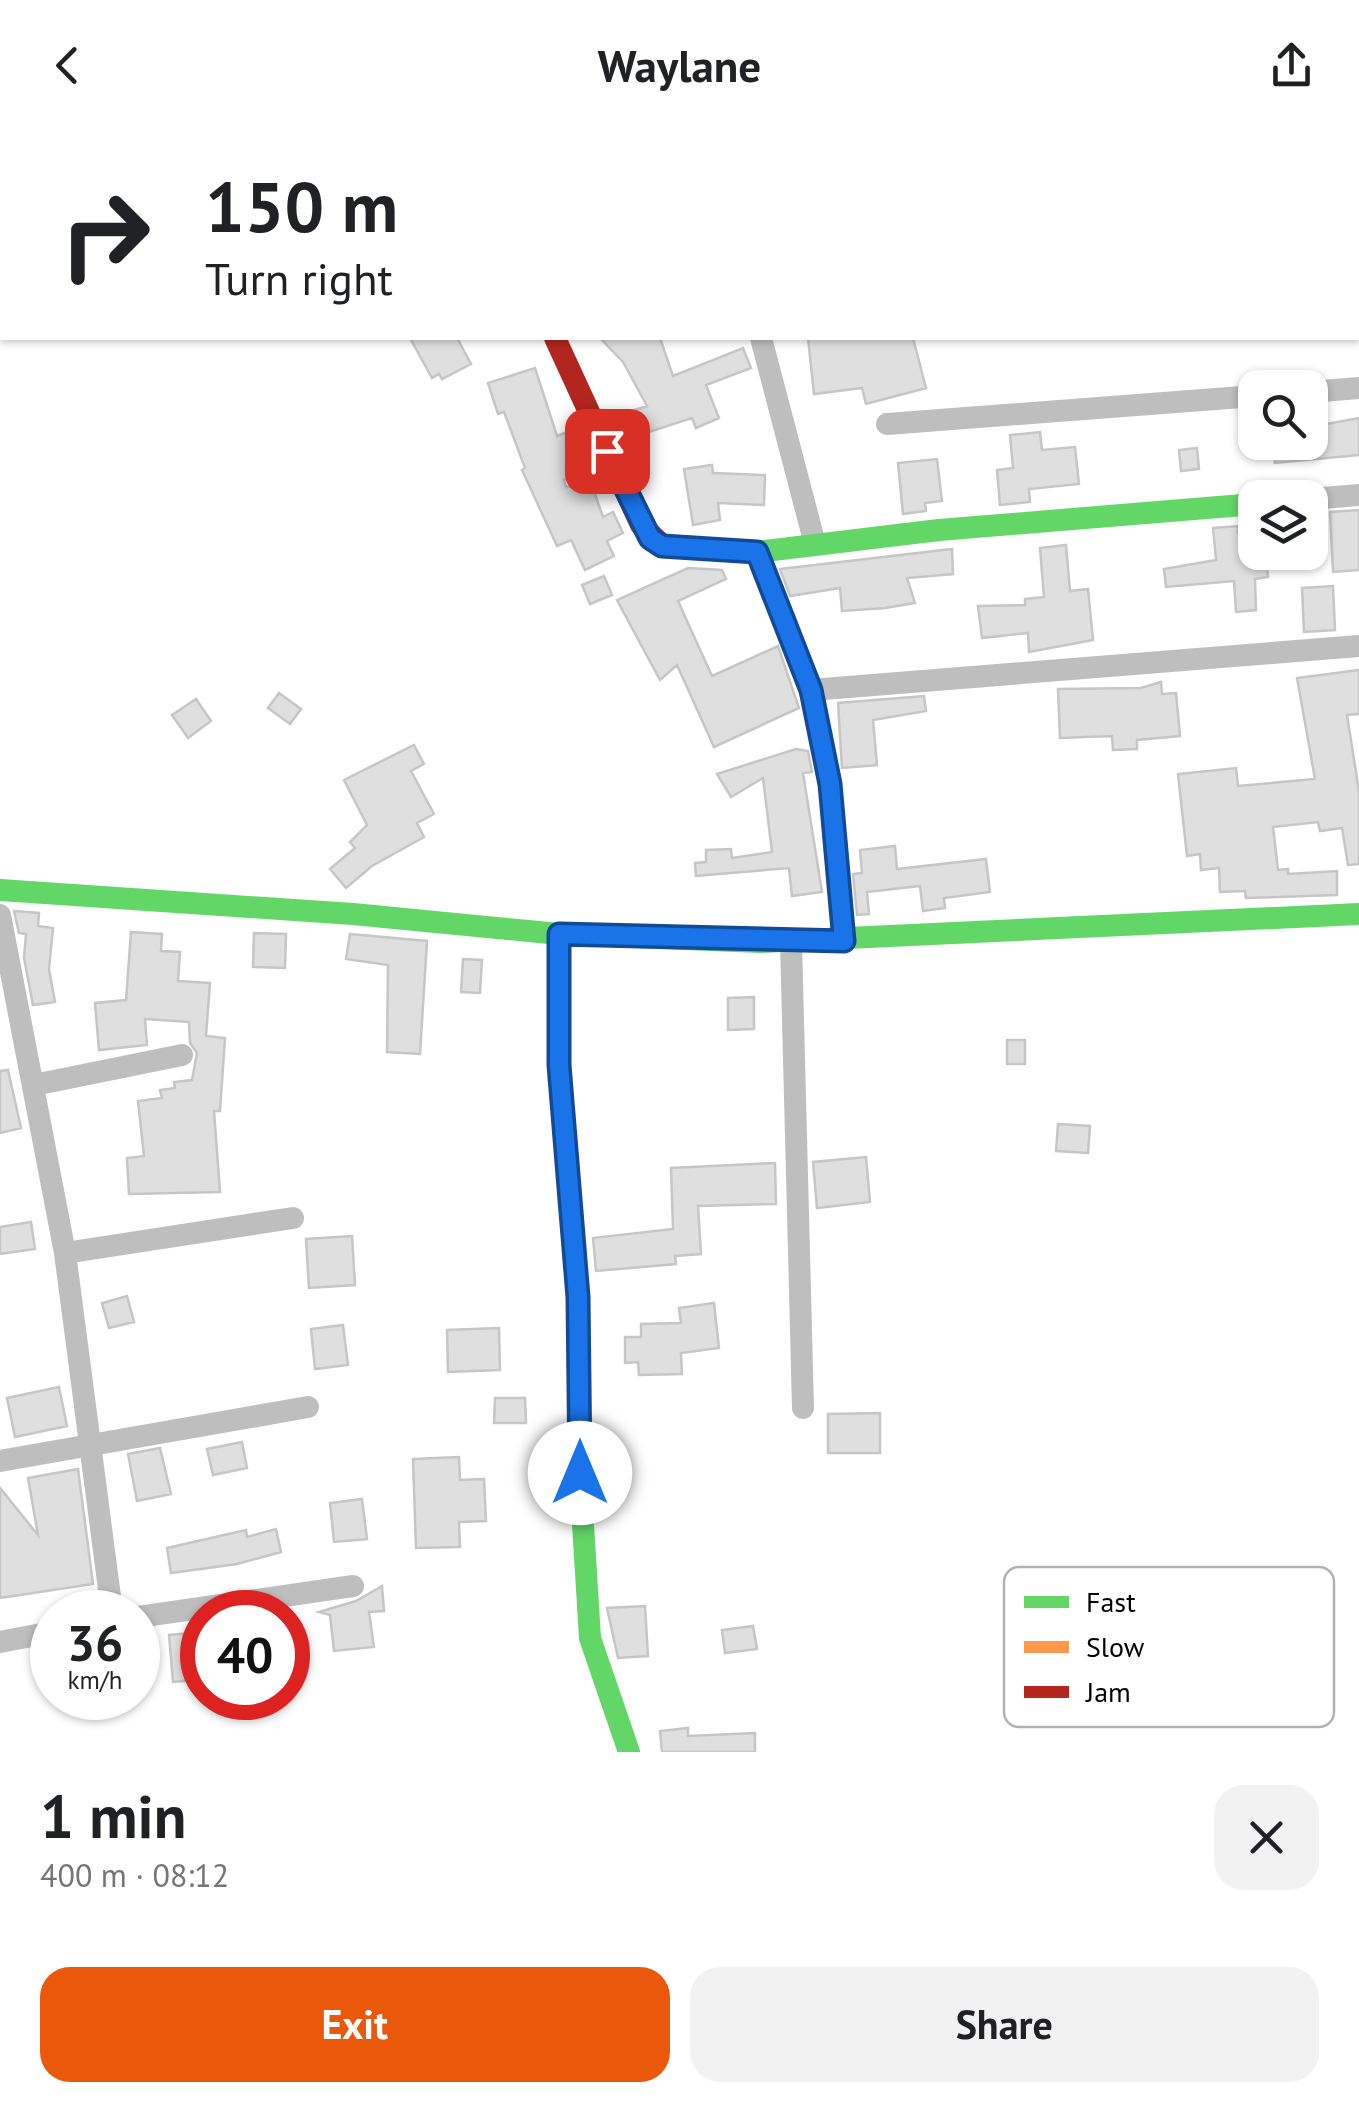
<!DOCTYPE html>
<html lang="en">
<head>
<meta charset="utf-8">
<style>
	body { margin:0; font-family:"PT Sans",sans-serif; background:#f2f2f2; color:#202124; height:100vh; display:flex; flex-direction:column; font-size:38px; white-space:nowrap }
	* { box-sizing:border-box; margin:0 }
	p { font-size:32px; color:#757577 }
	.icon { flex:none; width:55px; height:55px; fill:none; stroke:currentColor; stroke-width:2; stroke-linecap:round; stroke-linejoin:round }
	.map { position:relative; height:1622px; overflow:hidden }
	.drawer { display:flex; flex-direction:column; background:#fff; flex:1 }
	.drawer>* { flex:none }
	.banner { position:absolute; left:0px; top:0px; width:1360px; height:210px; box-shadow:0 2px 8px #0004; background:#fff; color:#202124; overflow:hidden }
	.tools { position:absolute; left:1238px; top:240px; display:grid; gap:20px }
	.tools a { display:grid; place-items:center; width:90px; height:90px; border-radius:20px; background:#fff; box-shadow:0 2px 8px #0004; font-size:50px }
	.speed { position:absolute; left:30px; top:1460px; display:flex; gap:20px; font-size:50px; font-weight:700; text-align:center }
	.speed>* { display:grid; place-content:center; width:130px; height:130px; border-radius:50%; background:#fff; box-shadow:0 2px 8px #0004; line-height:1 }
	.speed small { font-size:25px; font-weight:400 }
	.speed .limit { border:15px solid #d22; background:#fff; color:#111 }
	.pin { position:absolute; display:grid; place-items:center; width:85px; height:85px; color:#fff; margin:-42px; border-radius:20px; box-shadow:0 5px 15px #0006 }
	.me { position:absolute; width:110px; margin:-55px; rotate:0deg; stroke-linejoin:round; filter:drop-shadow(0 0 8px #0008) }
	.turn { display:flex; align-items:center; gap:35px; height:210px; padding:0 40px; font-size:45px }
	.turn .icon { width:130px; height:130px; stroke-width:2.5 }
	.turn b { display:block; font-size:70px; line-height:85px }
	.round { display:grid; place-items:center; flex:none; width:105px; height:105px; border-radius:30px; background:#f2f2f2 }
	.overview { display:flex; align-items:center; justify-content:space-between; height:170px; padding:0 40px }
	h1 { font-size:60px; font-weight:700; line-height:75px }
	.cta { display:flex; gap:20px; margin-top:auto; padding:20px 40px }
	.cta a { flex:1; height:115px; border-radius:30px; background:#ea580c; color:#fff; font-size:40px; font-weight:700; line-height:115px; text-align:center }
	.cta a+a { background:#f2f2f2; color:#202124 }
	header { display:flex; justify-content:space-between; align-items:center; height:130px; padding:0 40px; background:#fff; font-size:45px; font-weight:700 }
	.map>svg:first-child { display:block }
	.building { fill:#dfdfdf; stroke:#c6c6c6; stroke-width:2.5 }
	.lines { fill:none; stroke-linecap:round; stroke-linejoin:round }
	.street { stroke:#bebebe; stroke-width:22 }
	.fast { stroke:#63d668; stroke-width:22 }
	.slow { stroke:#ff974d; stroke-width:22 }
	.jam { stroke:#b3261e; stroke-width:22 }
	.route-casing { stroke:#114b97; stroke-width:25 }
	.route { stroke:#1a73e8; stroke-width:18 }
	.key { fill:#fff; stroke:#b2b2b2; stroke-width:2.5 }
	.key-label { font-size:28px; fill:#000 }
</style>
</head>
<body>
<header><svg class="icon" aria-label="back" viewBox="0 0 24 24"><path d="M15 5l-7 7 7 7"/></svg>Waylane<svg class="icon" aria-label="share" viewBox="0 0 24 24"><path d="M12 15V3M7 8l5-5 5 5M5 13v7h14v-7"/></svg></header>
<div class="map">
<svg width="1359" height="1622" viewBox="0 0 1359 1622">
	<rect width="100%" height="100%" fill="#fff"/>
	<path class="building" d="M410 208H457L471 234 442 249 439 244 432 248Z
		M600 208H660L673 246 743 218 751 238 706 255 719 288 696 298 692 288 624 310 613 287 647 276 623 232Z
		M808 208H913L926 258 866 274 862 258 814 264Z
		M535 238 557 306 575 299 593 338 564 350 566 357 591 353 603 387 613 382 623 403 607 411 614 426 585 440 571 410 557 416 522 340 525 338 504 282 498 284 488 253Z
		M1359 288V325L1275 333 1273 312H1310V297Z
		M1040 302 1042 320 1075 317 1079 354 1029 359 1030 372 1000 375 997 340 1013 338 1010 305Z
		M1197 318 1199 339 1181 341 1179 320Z
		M937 329 942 371 925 373 926 381 903 384 898 333Z
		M712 335 713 343 765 345 764 375 718 373 720 390 693 395 684 339Z
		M1359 380V440L1333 442 1330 382Z
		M1238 396V403L1255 401V422H1266L1268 447 1255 449 1256 480 1236 482 1234 451 1166 457 1164 439 1216 430 1213 398Z
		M1066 415 1070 461 1088 459 1093 510 1029 522 1028 503 982 508 978 476 1025 475V469L1044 467 1040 418Z
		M952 419 953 444 907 448 915 473 885 478 842 481 840 458 790 466 780 439Z
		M688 438 722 440 726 449 678 471 712 546 778 516 799 578 714 617 677 535 660 550 617 470Z
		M604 446 612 465 590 474 582 455Z
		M1333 456 1335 500 1304 502 1302 458Z
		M1359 540V584L1347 585 1359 661V734L1348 735 1342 698 1320 701 1318 692 1273 697 1278 740 1288 739V744L1337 741V765L1246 768 1245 761 1220 762 1219 738 1201 740 1200 724 1187 726 1178 644 1236 638 1238 656 1315 649 1297 548Z
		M1161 552 1162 564 1176 563 1180 606 1137 610V619L1113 620 1112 606 1060 608 1058 559 1141 558Z
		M279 563 301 579 290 594 268 578Z
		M924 566 926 581 873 590 877 635 842 638 838 573Z
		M196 569 211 591 188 608 172 585Z
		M414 615 424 634 411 641 434 684 417 693 424 707 372 736 346 758 330 739 355 718 350 712 367 695 344 650Z
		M796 619 808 621 812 642 803 643 822 762 792 766 789 738 696 746 695 733 706 732V720L731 719 732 728 772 722 763 648 731 667 717 644Z
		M895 716 897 739 986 729 990 762 944 768 945 778 923 781 920 756 867 762 869 784 857 785 853 744 862 743 860 720Z
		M14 781 39 783 38 796 53 798 49 839 55 872 33 875 24 828 26 804 19 803Z
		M131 802 162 804 161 821 180 822 178 851 210 853 206 906 225 908 220 981H214L220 1062 129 1064 127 1028 144 1026 138 971 162 968 160 960 175 958 174 952 192 950 197 923 190 913 189 892 145 889 147 915 99 920 95 873 126 870Z
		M254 803 286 804 285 838 253 837Z
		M350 804 427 811 420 924 387 922 388 835 346 829Z
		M463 829 482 830 480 863 461 862Z
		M754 867V899L728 900V868Z
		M1007 910H1025V934H1007Z
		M8 940 21 998 0 1003V941Z
		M1058 994 1090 996 1088 1023 1056 1021Z
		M866 1027 870 1072 817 1078 813 1032Z
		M775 1033 776 1074 698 1076 701 1124 675 1126 676 1134 596 1141 593 1108 673 1099 671 1038Z
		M31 1092 35 1119 0 1124V1097Z
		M352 1106 355 1155 309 1158 306 1109Z
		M127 1166 134 1192 109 1198 102 1173Z
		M714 1173 719 1218 681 1223 682 1244 639 1245 638 1232 625 1233V1207H641V1194L681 1193 679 1178Z
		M343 1195 348 1235 315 1239 311 1199Z
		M499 1198 500 1240 448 1242 447 1200Z
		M59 1257 67 1296 15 1307 7 1268Z
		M495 1268H525L526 1293H494Z
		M880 1283V1323H828V1284Z
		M242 1312 247 1338 213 1345 207 1319Z
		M160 1318 171 1364 137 1371 128 1324Z
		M459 1327 460 1350 484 1349 486 1391 459 1392 460 1417 416 1418 413 1329Z
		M78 1339 93 1454 0 1468V1358L38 1405 28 1348Z
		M362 1369 367 1409 334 1412 330 1373Z
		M276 1399 281 1422 237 1434 171 1443 167 1418 246 1400 247 1407Z
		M382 1456 384 1481 369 1482 374 1517 334 1521 330 1485 319 1482 356 1471Z
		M645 1476 648 1526 618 1528 607 1478Z
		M753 1496 757 1519 725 1523 722 1500Z
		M190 1503 195 1550 173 1552 169 1505Z
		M688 1598V1606L755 1603V1622H662L660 1601Z"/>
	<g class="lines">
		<path class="street" d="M769 2 780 0
			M761 208 815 414
			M1310 262 1359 258
			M887 294 1255 266
			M1310 369 1359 365
			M757 422 811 560 830 655 844 811
			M811 560 1359 516
			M0 785 65 1123 112 1482
			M791 812 803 1278
			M34 955 182 925
			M65 1123 293 1088
			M0 1331 308 1277
			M138 1487 353 1456
			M0 1512 52 1502"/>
		<path class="fast" d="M659 412 663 416 757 422 939 400 1255 374
			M0 760 353 784 559 804 761 812 1359 784
			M580 1346 590 1508 629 1622"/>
		<path class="slow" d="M559 804V935L578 1167 580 1346"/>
		<path class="jam" d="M555 208 641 395 659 412"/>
	</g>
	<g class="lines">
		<g class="route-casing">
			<path id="route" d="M580 1343 578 1167 559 935V804L844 811 830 654 811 560 757 422 662 416 650 408 607 321"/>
		</g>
		<use href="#route" class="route"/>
	</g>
	<rect x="1004" y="1437" width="330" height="160" rx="15" class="key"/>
	<rect x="1024" y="1466" width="45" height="12" fill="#63d668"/>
	<rect x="1024" y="1511" width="45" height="12" fill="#ff974d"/>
	<rect x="1024" y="1556" width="45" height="12" fill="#b3261e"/>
	<g class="key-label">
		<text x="1086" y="1482">Fast</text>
		<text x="1086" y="1527">Slow</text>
		<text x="1086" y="1572">Jam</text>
	</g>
</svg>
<div class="tools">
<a><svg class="icon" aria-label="search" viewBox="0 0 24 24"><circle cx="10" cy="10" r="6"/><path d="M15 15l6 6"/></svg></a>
<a><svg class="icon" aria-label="layers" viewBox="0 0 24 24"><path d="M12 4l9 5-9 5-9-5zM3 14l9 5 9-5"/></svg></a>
</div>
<div class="speed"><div>36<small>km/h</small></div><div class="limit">40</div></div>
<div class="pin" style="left:607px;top:321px;background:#d93025"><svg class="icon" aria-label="arrive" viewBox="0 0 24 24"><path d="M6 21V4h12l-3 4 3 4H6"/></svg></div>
<svg class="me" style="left:580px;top:1343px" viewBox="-20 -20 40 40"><circle r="19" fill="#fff"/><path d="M0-13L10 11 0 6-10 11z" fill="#1a73e8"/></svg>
<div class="banner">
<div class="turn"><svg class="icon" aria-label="right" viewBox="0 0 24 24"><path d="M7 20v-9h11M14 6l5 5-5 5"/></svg><div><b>150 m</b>Turn right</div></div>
</div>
</div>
<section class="drawer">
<div class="overview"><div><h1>1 min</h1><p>400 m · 08:12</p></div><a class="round"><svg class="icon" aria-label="close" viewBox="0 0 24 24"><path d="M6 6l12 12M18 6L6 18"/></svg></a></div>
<div class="cta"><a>Exit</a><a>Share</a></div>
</section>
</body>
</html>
